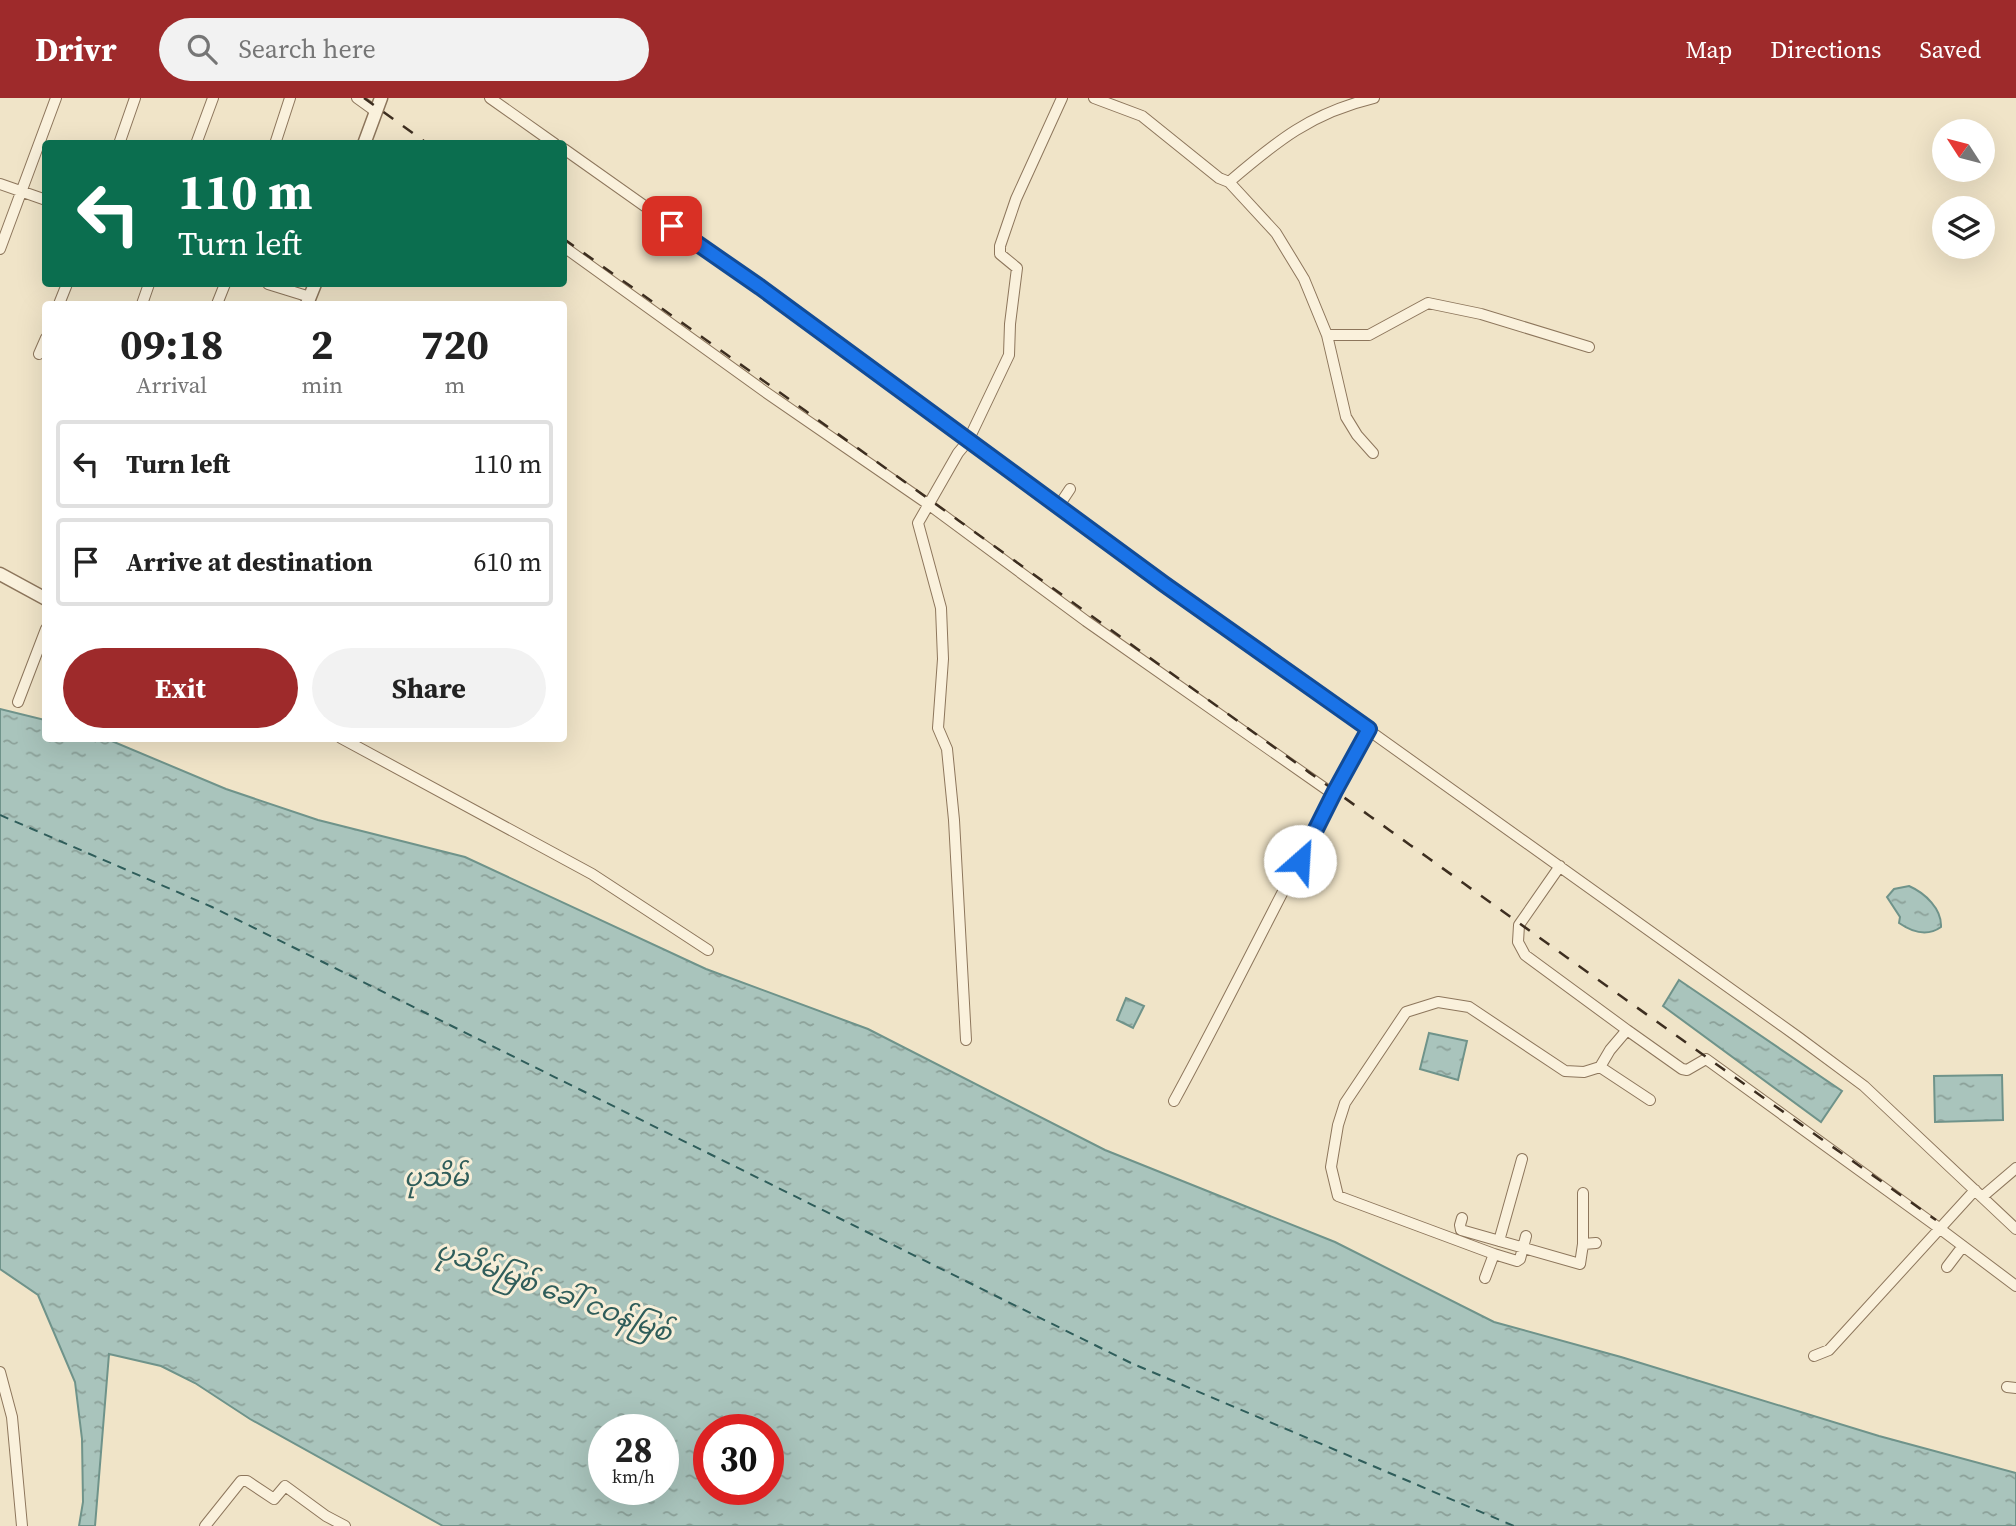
<!DOCTYPE html>
<html lang="en">
<head>
<meta charset="utf-8">
<style>
	body { margin:0; font-family:"Source Serif 4","Noto Sans Myanmar",serif; background:#f2f2f2; color:#222; height:100vh; display:flex; flex-direction:column; font-size:26px; white-space:nowrap }
	* { box-sizing:border-box; margin:0 }
	p { font-size:23px; color:#767676 }
	.icon { flex:none; width:38px; height:38px; fill:none; stroke:currentColor; stroke-width:2; stroke-linecap:round; stroke-linejoin:round }
	.map { position:relative; flex:1; overflow:hidden }
	.details { position:absolute; left:42px; top:203px; width:525px; height:441px; display:flex; flex-direction:column; background:#fff; border-radius:7px; box-shadow:0 7px 28px #0002 }
	.details>* { flex:none }
	.guide { position:absolute; left:42px; top:42px; width:525px; height:147px; border-radius:7px; box-shadow:0 7px 28px #0002; background:#0b6e4f; color:#fff; overflow:hidden }
	.needle { width:46px; rotate:306deg }
	.buttons { position:absolute; left:1932px; top:21px; display:grid; gap:14px }
	.buttons a { display:grid; place-items:center; width:63px; height:63px; border-radius:50%; background:#fff; box-shadow:0 7px 28px #0002; font-size:35px }
	.speed { position:absolute; left:588px; top:1316px; display:flex; gap:14px; font-size:35px; font-weight:700; text-align:center }
	.speed>* { display:grid; place-content:center; width:91px; height:91px; border-radius:50%; background:#fff; box-shadow:0 7px 28px #0002; line-height:1 }
	.speed small { font-size:18px; font-weight:400 }
	.speed .limit { border:10px solid #d22; background:#fff; color:#111 }
	.pin { position:absolute; display:grid; place-items:center; width:60px; height:60px; color:#fff; margin:-30px; border-radius:14px; box-shadow:0 4px 10px #0006 }
	.me { position:absolute; width:77px; margin:-38px; rotate:26deg; stroke-linejoin:round; filter:drop-shadow(0 0 5px #0008) }
	.turn { display:flex; align-items:center; gap:24px; height:147px; padding:0 21px; font-size:32px }
	.turn .icon { width:91px; height:91px; stroke-width:2.5 }
	.turn b { display:block; font-size:49px; line-height:60px }
	.eta { display:flex; justify-content:space-evenly; align-items:center; height:119px; text-align:center }
	.eta b { font-size:42px; font-weight:700; line-height:49px }
	.cta { display:flex; gap:14px; margin-top:auto; padding:14px 21px }
	.cta a { flex:1; height:80px; border-radius:42px; background:#9e2a2b; color:#fff; font-size:28px; font-weight:700; line-height:80px; text-align:center }
	.cta a+a { background:#f2f2f2; color:#222 }
	ul { padding:0; list-style:none }
	li { display:flex; align-items:center; gap:21px; height:88px; margin:0 14px 10px; padding:0 7px; border:4px solid #e0e0e0; border-radius:7px }
	li div { flex:1 }
	li b { display:block; font-size:26px }
	li em { font-style:normal }
	header { display:flex; align-items:center; gap:42px; box-sizing:border-box; height:98px; padding:0 35px; background:#9e2a2b; color:#fff }
	header strong { font-size:33px }
	nav { display:flex; gap:38px; margin-inline-start:auto; font-size:24px }
	.search { width:490px; height:63px; background:#f2f2f2; display:flex; align-items:center; gap:18px; box-sizing:border-box; padding:0 24px; border-radius:38px; color:#767676; font-size:26px }
	.map>svg:first-child { display:block }
	.water { fill:url(#water-ripples); stroke:#6f938a; stroke-width:2; fill-rule:evenodd }
	.lines { fill:none; stroke-linecap:round; stroke-linejoin:round }
	.ferry { stroke:#2f5d5a; stroke-width:2; stroke-dasharray:9 7; stroke-linecap:butt }
	.minor-casing { stroke:#8d765c; stroke-width:12 }
	.tertiary-casing { stroke:#8d765c; stroke-width:15 }
	.minor { stroke:#faf1dc; stroke-width:10 }
	.tertiary { stroke:#faf1dc; stroke-width:12 }
	.rail { stroke:#3d2e20; stroke-width:2.5; stroke-dasharray:12 12; stroke-linecap:butt }
	.route-casing { stroke:#114b97; stroke-width:18 }
	.route { stroke:#1a73e8; stroke-width:12 }
	.labels { text-anchor:middle; stroke-width:6; stroke-linejoin:round; paint-order:stroke }
	.water-label { font-size:26px; font-style:italic; fill:#2f5d5a; stroke:#f7eed8 }
</style>
</head>
<body>
<header>
<strong>Drivr</strong>
<div class="search"><svg class="icon" aria-label="search" viewBox="0 0 24 24"><circle cx="10" cy="10" r="6"/><path d="M15 15l6 6"/></svg>Search here</div>
<nav><a>Map</a><a>Directions</a><a>Saved</a></nav>
</header>
<div class="map">
<svg width="2016" height="1428" viewBox="0 0 2016 1428">
	<defs>
		<pattern id="water-ripples" width="26" height="14" patternUnits="userSpaceOnUse" patternTransform="scale(1.75)"><rect width="26" height="14" fill="#a9c4bc"/><path d="M2 4q2-2 4 0t4 0M15 11q2-2 4 0t4 0" fill="none" stroke="#8ba098"/></pattern>
	</defs>
	<rect width="100%" height="100%" fill="#f0e4c8"/>
	<path class="water" d="M0 611 45 622 46 640 107 641 226 691 318 722 465 759 706 871 868 931 1105 1052 1335 1144 1494 1224 1621 1259 1879 1338 2016 1375V1428H443L250 1321 195 1285 161 1268 109 1256 95 1428H79L83 1404 82 1341 75 1284 38 1197 0 1171ZM604 1332H663V1391H604ZM709 1332H768V1391H709Z
		M1909 788C1925 795 1942 811 1941 829 1927 839 1912 834 1899 825L1900 819 1887 799 1894 791Z
		M1679 882 1842 993 1821 1024 1663 908Z
		M1126 900 1144 908 1133 930 1117 922Z
		M1429 935 1467 943 1458 982 1420 971Z
		M2002 977 2003 1022 1935 1024 1934 978Z"/>
	<g class="lines">
		<path class="ferry" d="M0 717 212 809 1131 1265 1514 1428"/>
		<g class="minor-casing">
			<path id="minor" d="M357 0 375 13
				M490 0 555 46
				M1094 0 1142 18 1219 80 1229 84 1276 135 1304 181 1327 237 1346 319 1357 337 1373 355
				M119 46 135 0
				M196 46 213 0
				M275 46 290 0
				M564 51 759 189 1164 486 1798 939 1864 988 2016 1131
				M1229 84C1277 43 1311 15 1374 0
				M0 86 46 102
				M564 149 764 293 928 406 1086 523 1333 696
				M0 151 56 0
				M268 186 310 199
				M59 206 67 186
				M142 206 149 186
				M217 206 225 186
				M1327 237H1369L1428 205 1481 216 1589 249
				M39 256 46 240
				M1058 409 1070 391
				M18 604 46 531
				M341 640 592 776 708 852
				M1627 932 1682 971 1687 972 1706 961 1939 1130 2016 1188
				M966 942 954 722 947 651 938 630 943 561 941 510 918 425 958 355 968 343 1009 257 1010 226 1017 170 1000 156V148L1016 101 1062 0
				M1600 969 1650 1002
				M1174 1003C1241 880 1301 753 1369 631
				M1982 1099 2016 1070
				M1462 1120 1460 1127 1461 1132 1580 1166 1583 1146V1095
				M1526 1138 1520 1161 1517 1163 1494 1156 1338 1098 1331 1069 1338 1027 1345 1005 1406 914 1438 904 1469 909 1565 973 1584 974 1600 969 1610 952 1627 932 1525 857 1518 844 1519 827 1560 768
				M1499 1143 1522 1061
				M1583 1146 1596 1145
				M1947 1169 1963 1148
				M1485 1180 1494 1156
				M1814 1258 1829 1252 1975 1092
				M0 1274 12 1319 22 1428
				M2007 1289 2016 1290
				M205 1428 241 1383H247L274 1401 285 1388 326 1418 345 1428"/>
		</g>
		<g class="tertiary-casing">
			<path id="tertiary" d="M364 46 381 0
				M307 206 315 186
				M0 476 46 501"/>
		</g>
		<use href="#minor" class="minor"/>
		<use href="#tertiary" class="tertiary"/>
		<path class="rail" d="M364 0 428 46
			M564 141C1023 466 1477 798 1936 1122"/>
	</g>
	<g class="lines">
		<g class="route-casing">
			<path id="route" d="M672 128 760 189 1164 486 1369 631 1335 693 1300 763"/>
		</g>
		<use href="#route" class="route"/>
	</g>
	<g class="labels">
		<g class="water-label">
			<text x="436" y="1088">ပုသိမ်</text>
			<text transform="translate(554 1193) rotate(20)" y="9">ပုသိမ်မြစ် ခေါ် ငဝန်မြစ်</text>
		</g>
	</g>
</svg>
<div class="buttons">
<a><svg class="needle" viewBox="-14 -14 28 28"><path d="M0-13l5 13h-10z" fill="#e53935"/><path d="M0 13l5-13h-10z" fill="#767676"/></svg></a>
<a><svg class="icon" aria-label="layers" viewBox="0 0 24 24"><path d="M12 4l9 5-9 5-9-5zM3 14l9 5 9-5"/></svg></a>
</div>
<div class="speed"><div>28<small>km/h</small></div><div class="limit">30</div></div>
<div class="pin" style="left:672px;top:128px;background:#d93025"><svg class="icon" aria-label="arrive" viewBox="0 0 24 24"><path d="M6 21V4h12l-3 4 3 4H6"/></svg></div>
<svg class="me" style="left:1300px;top:763px" viewBox="-20 -20 40 40"><circle r="19" fill="#fff"/><path d="M0-13L10 11 0 6-10 11z" fill="#1a73e8"/></svg>
<div class="guide">
<div class="turn"><svg class="icon" aria-label="left" viewBox="0 0 24 24"><path d="M17 20v-9H6M10 6l-5 5 5 5"/></svg><div><b>110 m</b>Turn left</div></div>
</div>
<section class="details">
<div class="eta">
<div><b>09:18</b><p>Arrival</p></div>
<div><b>2</b><p>min</p></div>
<div><b>720</b><p>m</p></div>
</div>
<ul>
<li><svg class="icon" aria-label="left" viewBox="0 0 24 24"><path d="M17 20v-9H6M10 6l-5 5 5 5"/></svg><div><b>Turn left</b></div><em>110 m</em></li>
<li><svg class="icon" aria-label="arrive" viewBox="0 0 24 24"><path d="M6 21V4h12l-3 4 3 4H6"/></svg><div><b>Arrive at destination</b></div><em>610 m</em></li>
</ul>
<div class="cta"><a>Exit</a><a>Share</a></div>
</section>
</div>
</body>
</html>
